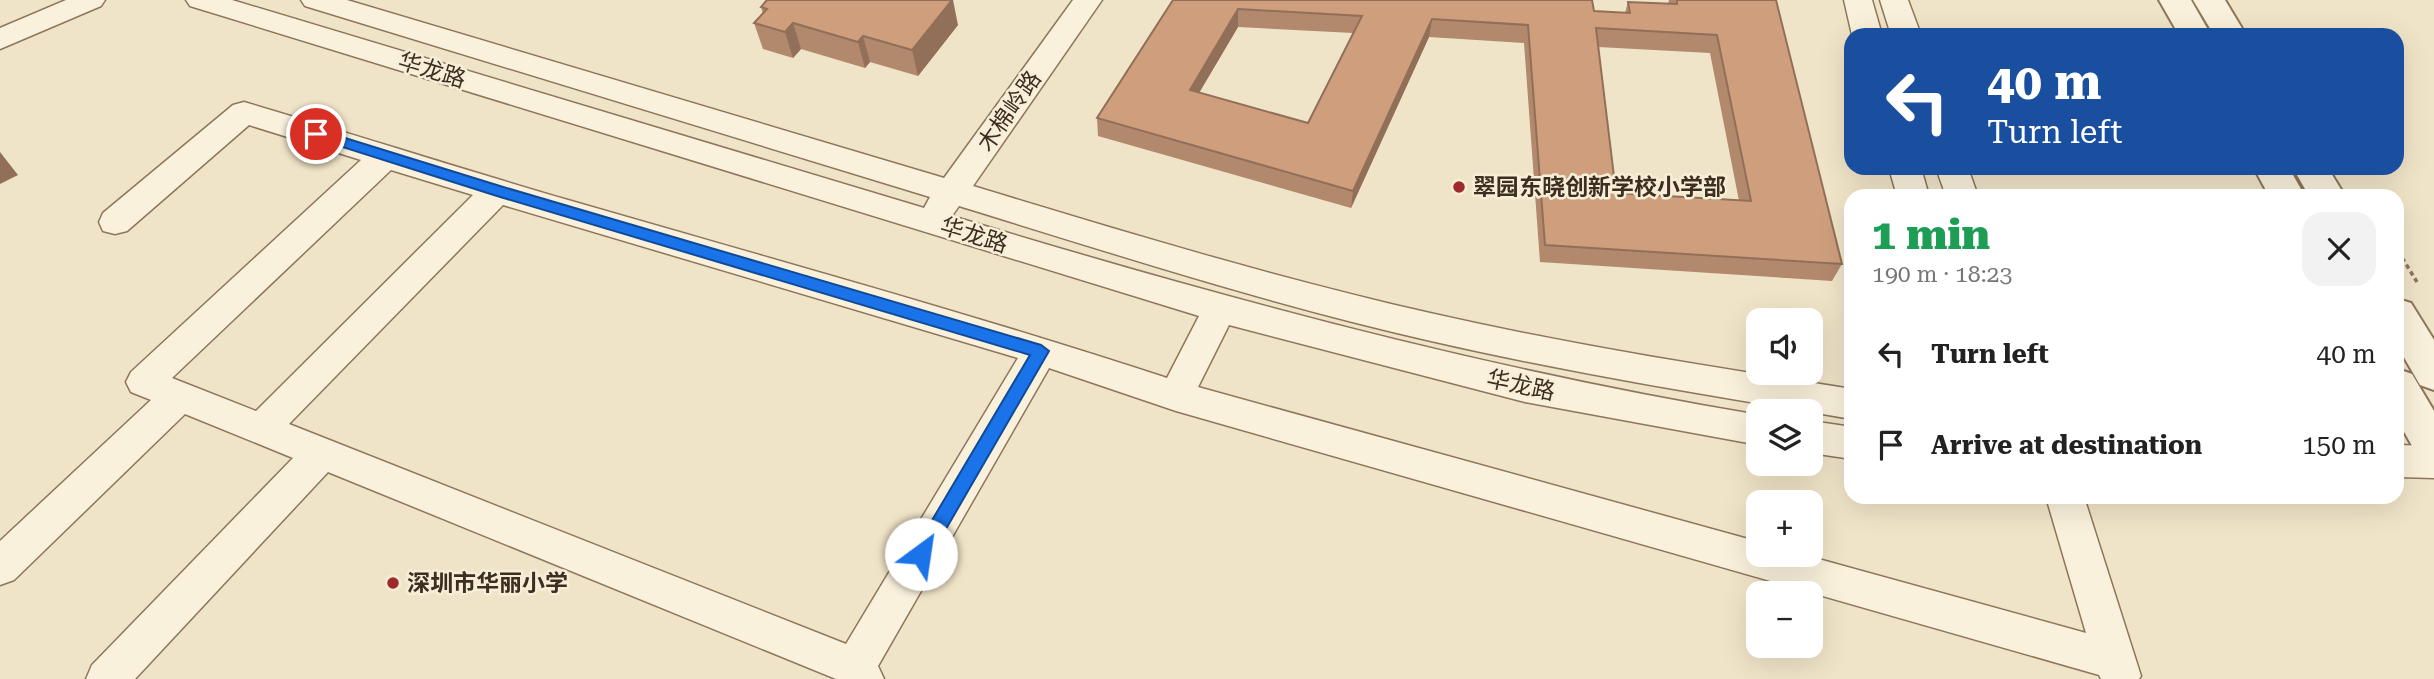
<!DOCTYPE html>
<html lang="en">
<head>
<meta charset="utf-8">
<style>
	body { margin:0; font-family:"Roboto Serif","Noto Sans SC",serif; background:#f2f2f2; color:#222; height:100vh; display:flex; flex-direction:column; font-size:26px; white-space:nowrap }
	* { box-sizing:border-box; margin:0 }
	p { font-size:23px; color:#767676 }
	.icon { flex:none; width:38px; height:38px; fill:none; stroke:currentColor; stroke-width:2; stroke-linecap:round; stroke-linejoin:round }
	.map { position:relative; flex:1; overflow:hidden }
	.sheet { position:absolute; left:1844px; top:189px; width:560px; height:315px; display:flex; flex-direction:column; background:#fff; border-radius:21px; box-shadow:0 7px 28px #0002 }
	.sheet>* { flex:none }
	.top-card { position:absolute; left:1844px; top:28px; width:560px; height:147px; border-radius:21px; box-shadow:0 7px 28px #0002; background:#1a4fa0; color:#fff; overflow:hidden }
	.tools { position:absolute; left:1746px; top:308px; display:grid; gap:14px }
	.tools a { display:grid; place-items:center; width:77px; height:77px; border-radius:14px; background:#fff; box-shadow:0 7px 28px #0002; font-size:35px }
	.pin { position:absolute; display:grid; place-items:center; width:60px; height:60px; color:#fff; margin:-30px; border:4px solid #fff; border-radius:50%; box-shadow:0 2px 7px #0007 }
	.me { position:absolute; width:77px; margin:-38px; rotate:31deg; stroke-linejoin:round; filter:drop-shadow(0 0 5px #0008) }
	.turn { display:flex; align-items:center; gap:24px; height:147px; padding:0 28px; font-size:32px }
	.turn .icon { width:91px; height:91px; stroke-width:2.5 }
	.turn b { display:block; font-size:49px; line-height:60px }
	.round { display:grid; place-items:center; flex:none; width:74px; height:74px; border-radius:21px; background:#f2f2f2 }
	.overview { display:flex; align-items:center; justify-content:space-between; height:119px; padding:0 28px }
	h1 { font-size:42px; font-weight:800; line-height:52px; color:#1e9e55 }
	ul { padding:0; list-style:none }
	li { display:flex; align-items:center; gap:21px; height:91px; padding:0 28px }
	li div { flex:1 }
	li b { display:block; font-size:26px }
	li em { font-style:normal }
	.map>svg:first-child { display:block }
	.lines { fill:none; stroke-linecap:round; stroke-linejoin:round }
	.minor-casing { stroke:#8d765c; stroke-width:3 }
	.tertiary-casing { stroke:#8d765c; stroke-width:4 }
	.path { stroke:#8d765c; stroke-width:3.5; stroke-dasharray:4.5 3.5; stroke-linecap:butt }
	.minor { fill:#faf1dc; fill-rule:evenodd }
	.tertiary { fill:#faf1dc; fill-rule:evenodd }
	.wall { fill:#b2896c; fill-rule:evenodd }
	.shaded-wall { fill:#916f58 }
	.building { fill:#cf9f7d; stroke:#916f58; stroke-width:2; fill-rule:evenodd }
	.route { fill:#1a73e8; stroke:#114b97; stroke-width:2 }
	.poi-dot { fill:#9e2a2b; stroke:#f7eed8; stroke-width:2.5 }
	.labels { text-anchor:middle; stroke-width:5; stroke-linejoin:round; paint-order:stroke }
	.street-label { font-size:23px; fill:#3d2e20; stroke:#f7eed8 }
	.poi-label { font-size:23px; font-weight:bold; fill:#3d2e20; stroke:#f7eed8; text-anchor:start }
</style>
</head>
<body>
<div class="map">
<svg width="2434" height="679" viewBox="0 0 2434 679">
	<rect width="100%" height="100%" fill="#f0e4c8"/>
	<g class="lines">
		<g class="minor-casing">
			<path id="minor" d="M66 0H105L101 6 0 49V28Z
				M186 0H232L924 208 930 197 305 6 301 0H347L944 178 1073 0H1102L973 186C1124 232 1276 278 1430 313 1570 345 1711 367 1852 389V419C1712 396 1570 373 1431 341 1272 305 1115 254 959 206L952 216C1219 297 1483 369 1759 415V445L1525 402 1229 325 1198 387 1759 542V555H1804L2086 633 2046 497H2084L2141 676 2139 679H2101L2099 675 1176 411 1049 368 878 666 884 679H836L328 472 135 679H86L92 665 293 458 185 414 14 580 0 585V541L151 400 131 392 126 382 131 372 361 160 249 125 127 231 115 234 103 231 99 222 103 213 233 105 244 102C353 134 458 168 568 200 768 258 969 313 1167 378L1199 316 190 6ZM391 170 473 195 256 411 172 378ZM503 205 1018 358 846 644 289 424Z
				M1844 0H1872L1882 35H1852Z
				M1880 0H1908L1921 35H1891Z
				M1889 168H1921L1929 196H1897Z
				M1936 168H1968L1978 196H1946Z
				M1811 421 1852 427V459L1811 453Z
				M2398 445 2434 446V478L2398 477Z"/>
		</g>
		<g class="tertiary-casing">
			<path id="tertiary" d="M2159 0H2191L2211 35H2179Z
				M2193 0H2225L2246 35H2214Z
				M2254 168H2289L2305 196H2269Z
				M2293 168H2328L2345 196H2309Z
				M2398 299 2411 303 2434 340V390L2420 385 2398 347Z
				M2398 369 2412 374 2434 411V465L2420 460 2398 421Z"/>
		</g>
		<path class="path" d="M2398 251 2417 282"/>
		<use href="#minor" class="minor"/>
		<use href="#tertiary" class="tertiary"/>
	</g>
	<path class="wall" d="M1173 0 1625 13 1628 2 1668 4 1669 0H1776L1842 264 1832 281 1540 262 1524 43 1429 37 1351 208 1098 136 1097 118ZM1238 27 1353 33 1308 123 1199 93ZM1598 47 1710 53 1739 201 1616 193Z
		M761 7 958 25 918 76 870 62 865 68 801 49 793 58 763 49 754 23 763 14Z"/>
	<path class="shaded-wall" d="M952 0H953L958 25 918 76 912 50Z
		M1238 9V27L1190 108V90Z
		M1432 19 1429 37 1351 208 1353 191Z
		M793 23 801 49 793 58 785 32Z
		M863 36 870 62 865 68 858 42Z
		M0 152 18 175 0 184Z"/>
	<path class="building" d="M767 0H952L912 50 863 36 858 42 793 23 785 32 754 23 767 9 761 7Z
		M1173 0H1592L1594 11 1630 13 1628 2 1677 4V0H1776L1842 264 1545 245 1528 25 1432 19 1353 191 1097 118ZM1238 9 1362 16 1308 123 1190 90ZM1596 28 1717 35 1751 201 1616 193Z"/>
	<path class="route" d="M316 129 500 186 1041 345 1049 351 928 560 921 562 915 560 912 554 915 549 1030 355 497 196 311 137 309 134Z"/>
	<g class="poi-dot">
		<circle cx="1459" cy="187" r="7"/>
		<circle cx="393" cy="583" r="7"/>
	</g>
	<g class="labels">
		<g class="street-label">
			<text transform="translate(432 70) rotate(17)" y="8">华龙路</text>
			<text transform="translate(1009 111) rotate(-55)" y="8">木棉岭路</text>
			<text transform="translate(974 235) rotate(17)" y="8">华龙路</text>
			<text transform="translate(1521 385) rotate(12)" y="8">华龙路</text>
		</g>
		<g class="poi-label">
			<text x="1473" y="195">翠园东晓创新学校小学部</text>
			<text x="407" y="591">深圳市华丽小学</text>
		</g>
	</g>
</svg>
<div class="tools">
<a><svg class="icon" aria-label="sound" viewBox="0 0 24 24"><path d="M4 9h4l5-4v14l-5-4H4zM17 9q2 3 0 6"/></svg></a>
<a><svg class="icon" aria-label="layers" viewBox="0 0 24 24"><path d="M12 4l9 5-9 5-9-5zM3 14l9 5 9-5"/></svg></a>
<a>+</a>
<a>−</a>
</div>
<div class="pin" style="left:316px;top:134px;background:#d93025"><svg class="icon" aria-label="arrive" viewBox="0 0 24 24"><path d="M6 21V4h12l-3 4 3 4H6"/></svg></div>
<svg class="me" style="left:921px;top:554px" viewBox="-20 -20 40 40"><circle r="19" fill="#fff"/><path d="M0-13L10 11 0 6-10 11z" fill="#1a73e8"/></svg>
<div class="top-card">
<div class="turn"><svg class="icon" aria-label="left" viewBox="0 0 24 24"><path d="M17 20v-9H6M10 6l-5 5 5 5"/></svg><div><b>40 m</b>Turn left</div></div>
</div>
<section class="sheet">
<div class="overview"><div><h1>1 min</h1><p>190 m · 18:23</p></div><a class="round"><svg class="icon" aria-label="close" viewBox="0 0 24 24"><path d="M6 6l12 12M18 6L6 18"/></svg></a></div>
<ul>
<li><svg class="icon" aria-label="left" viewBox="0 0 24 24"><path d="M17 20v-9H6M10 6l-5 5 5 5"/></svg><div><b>Turn left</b></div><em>40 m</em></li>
<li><svg class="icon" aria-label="arrive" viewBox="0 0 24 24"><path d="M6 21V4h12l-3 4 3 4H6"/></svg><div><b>Arrive at destination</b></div><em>150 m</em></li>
</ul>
</section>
</div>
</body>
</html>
